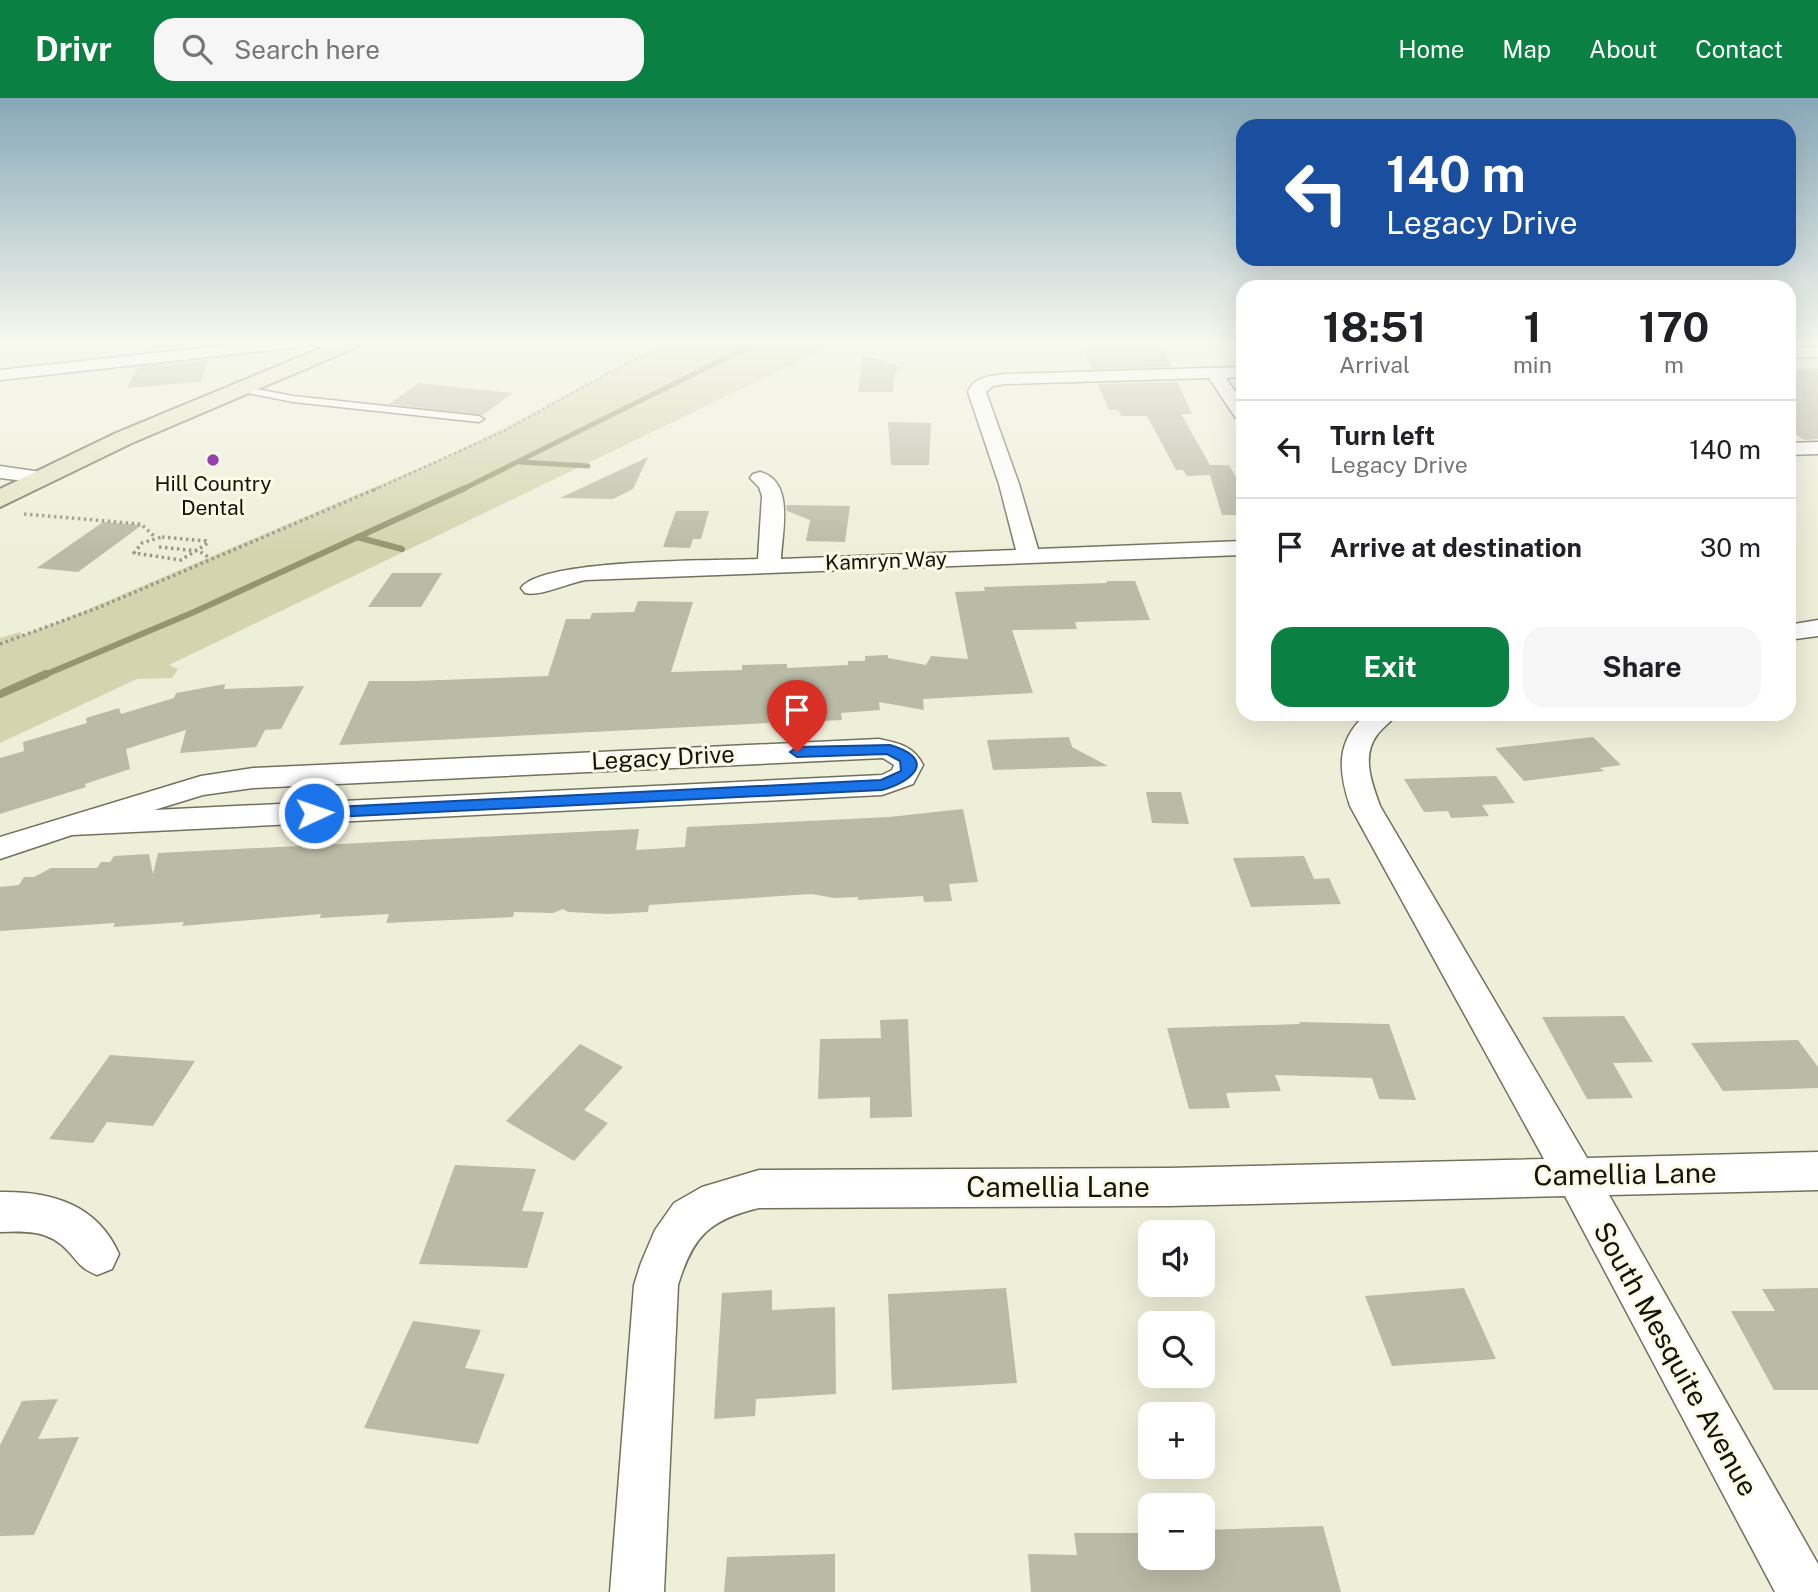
<!DOCTYPE html>
<html lang="en">
<head>
<meta charset="utf-8">
<style>
	body { margin:0; font-family:"Public Sans",sans-serif; background:#f6f6f6; color:#202124; height:100vh; display:flex; flex-direction:column; font-size:26px; white-space:nowrap }
	* { box-sizing:border-box; margin:0 }
	p { font-size:23px; color:#757577 }
	.icon { flex:none; width:38px; height:38px; fill:none; stroke:currentColor; stroke-width:2; stroke-linecap:round; stroke-linejoin:round }
	.map { position:relative; flex:1; overflow:hidden }
	.panel { position:absolute; left:1236px; top:182px; width:560px; height:441px; display:flex; flex-direction:column; background:#fff; border-radius:21px; box-shadow:0 7px 28px #0002 }
	.panel>* { flex:none }
	.banner { position:absolute; left:1236px; top:21px; width:560px; height:147px; border-radius:21px; box-shadow:0 7px 28px #0002; background:#1a4fa0; color:#fff; overflow:hidden }
	.tools { position:absolute; left:1138px; top:1122px; display:grid; gap:14px }
	.tools a { display:grid; place-items:center; width:77px; height:77px; border-radius:14px; background:#fff; box-shadow:0 7px 28px #0002; font-size:35px }
	.pin { position:absolute; display:grid; place-items:center; width:60px; height:60px; color:#fff; margin:-72px -30px; border-radius:50% 50% 50% 0; rotate:-45deg; box-shadow:0 0 7px #0007 }
	.pin .icon { rotate:45deg }
	.me { position:absolute; width:77px; margin:-38px; rotate:87deg; stroke-linejoin:round; filter:drop-shadow(0 0 5px #0008) }
	.turn { display:flex; align-items:center; gap:24px; height:147px; padding:0 35px; font-size:32px }
	.turn .icon { width:91px; height:91px; stroke-width:2.5 }
	.turn b { display:block; font-size:49px; line-height:60px }
	.eta { display:flex; justify-content:space-evenly; align-items:center; height:119px; text-align:center }
	.eta b { font-size:42px; font-weight:700; line-height:49px }
	.action { display:flex; gap:14px; margin-top:auto; padding:14px 35px }
	.action a { flex:1; height:80px; border-radius:21px; background:#0b8043; color:#fff; font-size:28px; font-weight:700; line-height:80px; text-align:center }
	.action a+a { background:#f6f6f6; color:#202124 }
	ul { padding:0; list-style:none }
	li { display:flex; align-items:center; gap:21px; height:98px; padding:0 35px; border-top:2px solid #e0e0e0 }
	li div { flex:1 }
	li b { display:block; font-size:26px }
	li em { font-style:normal }
	header { display:flex; align-items:center; gap:42px; box-sizing:border-box; height:98px; padding:0 35px; background:#0b8043; color:#fff }
	header strong { font-size:33px }
	nav { display:flex; gap:38px; margin-inline-start:auto; font-size:24px }
	.search { width:490px; height:63px; background:#f6f6f6; display:flex; align-items:center; gap:18px; box-sizing:border-box; padding:0 24px; border-radius:21px; color:#757577; font-size:26px }
	.map>svg:first-child { display:block }
	.green { fill:#d4d4af }
	.lines { fill:none; stroke-linecap:round; stroke-linejoin:round }
	.stream-far2 { stroke:#95956f; stroke-width:5 }
	.stream-far1 { stroke:#95956f; stroke-width:6 }
	.stream { stroke:#95956f; stroke-width:8 }
	.building { fill:#babba6 }
	.lane-casing { stroke:#71715e; stroke-width:3 }
	.street-casing { stroke:#71715e; stroke-width:3 }
	.secondary-casing { stroke:#71715e; stroke-width:4 }
	.path-far1 { stroke:#969787; stroke-width:2.5; stroke-dasharray:2 3.5; stroke-linecap:butt }
	.path { stroke:#969787; stroke-width:3.5; stroke-dasharray:2.5 3.5; stroke-linecap:butt }
	.lane { fill:#fff; fill-rule:evenodd }
	.street { fill:#fff; fill-rule:evenodd }
	.secondary { fill:#e5e4c4; fill-rule:evenodd }
	.route { fill:#1a73e8; stroke:#114b97; stroke-width:2 }
	.poi-dot { fill:#9741ae; stroke:#fbfce6; stroke-width:2.5 }
	.labels { text-anchor:middle; stroke-width:6; stroke-linejoin:round; paint-order:stroke }
	.far-poi-label { font-size:21px; fill:#14140c; stroke:#fbfce6 }
	.far-street-label { font-size:21px; fill:#14140c; stroke:#fbfce6 }
	.street-label { font-size:24px; fill:#14140c; stroke:#fbfce6 }
	.near-street-label { font-size:28px; fill:#14140c; stroke:#fbfce6 }
</style>
</head>
<body>
<header>
<strong>Drivr</strong>
<div class="search"><svg class="icon" aria-label="search" viewBox="0 0 24 24"><circle cx="10" cy="10" r="6"/><path d="M15 15l6 6"/></svg>Search here</div>
<nav><a>Home</a><a>Map</a><a>About</a><a>Contact</a></nav>
</header>
<div class="map">
<svg width="1818" height="1494" viewBox="0 0 1818 1494">
	<rect width="100%" height="100%" fill="#eeefd9"/>
	<path class="green" d="M663 244H839L169 567 178 571 172 580 137 581 0 645V540L20 534 23 537 58 524 438 362 503 331 630 262 665 247 660 245Z"/>
	<g class="lines">
		<path class="stream-far2" d="M520 364 588 368
			M461 392 758 244"/>
		<path class="stream-far1" d="M357 439 402 451
			M42 578 194 514 465 390"/>
		<path class="stream" d="M0 596 46 576"/>
	</g>
	<path class="building" d="M152 244H214L213 246 146 253Z
		M1132 248H1162L1171 269 1091 271 1083 250Z
		M863 257 904 270 895 274 893 294H858Z
		M208 262 201 284 127 290 138 269Z
		M1818 271V341L1804 342 1788 331V272Z
		M1177 284 1192 316H1181L1210 367H1229L1242 389V417H1222L1210 377 1187 378 1183 372H1176L1147 318H1121L1118 312H1109L1098 286Z
		M419 285 512 295 483 317 389 306Z
		M888 324 931 325 929 367H891Z
		M648 359 633 391 613 401 560 400Z
		M786 407 850 408 845 444 806 443 810 422 787 413Z
		M676 413H709L701 441H693L690 450 663 449Z
		M103 424 142 427 78 474 37 470Z
		M392 475H442L421 509H368Z
		M1107 483H1135L1150 522 1075 524 1077 531 1012 532 1033 595 923 601 924 612 879 604 880 612 841 615 842 622 800 624 769 606V625L339 647 369 583H414L548 578 566 521H590L592 515 634 514 638 503 693 504 671 574 742 572V567L787 566V570L848 567V563H865V558L888 557V560L926 567 931 558 968 561 955 494 985 493 984 489 1107 485Z
		M225 586 224 591 304 588 281 631 265 632 256 649 180 655 186 632 126 651 130 671 85 686 86 689 0 716V660L24 653 23 644 87 625 86 620 119 610 121 616 174 600 176 595Z
		M1069 639 1072 649 1108 668 993 672 987 642Z
		M1593 639 1621 667 1600 670 1604 673 1524 683 1495 650Z
		M1496 678 1515 705 1482 707 1489 718 1451 720 1448 713 1424 714 1404 681Z
		M1146 694H1181L1189 726 1152 725Z
		M963 711 978 784 949 786 952 803 924 804 923 798 858 802V799L835 800 811 796 649 807 648 814 608 816 568 814 563 811 553 815 514 814 513 819 386 825 389 816 320 820 321 816 182 828 184 824 113 829 115 825 0 833V789L19 787 24 779H34L51 770H97L101 764H110L114 758 149 756 153 776 158 755 639 731 636 752 685 749 687 729 889 719Z
		M1304 758 1314 781 1329 780 1341 806 1251 809 1233 760Z
		M1624 918 1653 964 1613 965 1633 1000 1587 1001 1542 919Z
		M908 921 912 1019 870 1020V999L818 1001 820 941 881 940 880 922Z
		M1299 924 1389 926 1416 1002 1379 1001 1372 980 1275 977 1281 993 1226 995 1230 1010 1189 1011 1167 930 1300 926Z
		M1798 942 1818 969V990L1723 993 1691 945Z
		M580 946 623 969 584 1012 608 1025 574 1063 506 1023Z
		M110 957 195 963 153 1028 107 1024 93 1045 49 1041Z
		M455 1067 536 1071 522 1113 544 1114 527 1170 419 1166Z
		M1006 1190 1017 1285 892 1292 888 1196Z
		M1464 1190 1496 1261 1392 1268 1365 1198Z
		M1818 1190V1292H1774L1731 1213H1775L1762 1191Z
		M772 1192V1212L835 1209 836 1296 756 1301 755 1318 714 1321 722 1195Z
		M413 1223 481 1232 465 1270 505 1276 478 1346 364 1330Z
		M58 1301 38 1341 79 1339 34 1437 0 1438V1347L22 1303Z
		M1323 1428 1341 1494H1031L1028 1456 1077 1457 1074 1435H1150V1460H1202V1432Z
		M835 1456V1494H724L727 1459Z"/>
	<g class="lines">
		<g class="lane-casing">
			<path id="lane" d="M240 288 293 298 479 318 484 321 479 324 293 304 237 293V289Z"/>
		</g>
		<g class="street-casing">
			<path id="street" d="M257 244H306L298 249 0 282V272Z
				M308 244H345L351 248 343 253 310 247Z
				M1818 249V259L1788 260V250Z
				M1242 269V279L1226 280 1242 303V321L1235 319 1209 280 1006 286 993 288 986 294 1019 386 1038 451 1242 443V457L586 482C568 485 540 499 525 495L521 490C542 460 717 463 758 461L762 398 759 389 750 380 753 376 760 374C795 383 782 434 781 461L1016 452 999 386 968 294C974 278 991 278 1006 276Z
				M1818 344V356L1788 357V345Z
				M0 368 48 375 51 379 48 383 41 385 0 380Z
				M1818 522V538L1788 542V527Z
				M1366 616H1397C1391 624 1383 629 1377 637 1361 659 1372 685 1380 708L1587 1060 1818 1054V1092L1609 1097 1818 1466V1494H1775L1565 1098 1169 1108 759 1110C709 1122 693 1138 678 1187L664 1494H610L634 1187 641 1165 655 1132 674 1105 702 1089 759 1072 1169 1070 1544 1061 1350 708C1338 672 1336 643 1366 616Z
				M879 641C898 645 914 648 923 667L913 686 882 697 72 737 0 761V739L201 678 253 670ZM883 660 894 667 892 672 882 677 154 712 203 697 253 690Z
				M0 1094C51 1093 97 1106 119 1156L112 1171 97 1177C80 1170 79 1165 68 1153 49 1132 26 1133 0 1134Z"/>
		</g>
		<g class="secondary-casing">
			<path id="secondary" d="M336 244H362L359 248 132 345 0 409V391L116 335Z"/>
		</g>
		<path class="path-far1" d="M374 392 506 332 632 262 674 244"/>
		<path class="path" d="M24 416 141 426 156 440
			M162 439 206 443 208 445 181 462 134 455 142 445Z
			M159 449 199 453 210 460
			M0 546 100 509 378 390"/>
		<use href="#lane" class="lane"/>
		<use href="#street" class="street"/>
		<use href="#secondary" class="secondary"/>
	</g>
	<linearGradient id="sky" x2="0" y2="1"><stop stop-color="#87a8b8"/><stop offset="0.54" stop-color="#f7f8ee"/><stop offset="1" stop-color="#f7f8ee" stop-opacity="0"/></linearGradient>
	<rect width="1818" height="453" fill="url(#sky)"/>
	<path class="route" d="M890 647C935 660 917 682 882 692L314 720 306 715 314 710 881 682 901 673 900 663 887 656 797 659 790 654 797 649Z"/>
	<circle class="poi-dot" cx="213" cy="362" r="7"/>
	<g class="labels">
		<g class="far-poi-label">
			<text x="213" y="393">Hill Country<tspan x="213" dy="24">Dental</tspan></text>
		</g>
		<g class="far-street-label">
			<text transform="translate(886 463) rotate(-2)" y="7">Kamryn Way</text>
		</g>
		<g class="street-label">
			<text transform="translate(663 660) rotate(-3)" y="8">Legacy Drive</text>
		</g>
		<g class="near-street-label">
			<text transform="translate(1625 1076) rotate(-1)" y="10">Camellia Lane</text>
			<text x="1058" y="1099">Camellia Lane</text>
			<text transform="translate(1676 1261) rotate(61)" y="10">South Mesquite Avenue</text>
		</g>
	</g>
</svg>
<div class="tools">
<a><svg class="icon" aria-label="sound" viewBox="0 0 24 24"><path d="M4 9h4l5-4v14l-5-4H4zM17 9q2 3 0 6"/></svg></a>
<a><svg class="icon" aria-label="search" viewBox="0 0 24 24"><circle cx="10" cy="10" r="6"/><path d="M15 15l6 6"/></svg></a>
<a>+</a>
<a>−</a>
</div>
<div class="pin" style="left:797px;top:654px;background:#d93025"><svg class="icon" aria-label="arrive" viewBox="0 0 24 24"><path d="M6 21V4h12l-3 4 3 4H6"/></svg></div>
<svg class="me" style="left:314px;top:715px" viewBox="-20 -20 40 40"><circle r="17" fill="#1a73e8" stroke="#fff" stroke-width="3"/><path d="M0-11L8 9 0 5-8 9z" fill="#fff"/></svg>
<div class="banner">
<div class="turn"><svg class="icon" aria-label="left" viewBox="0 0 24 24"><path d="M17 20v-9H6M10 6l-5 5 5 5"/></svg><div><b>140 m</b>Legacy Drive</div></div>
</div>
<section class="panel">
<div class="eta">
<div><b>18:51</b><p>Arrival</p></div>
<div><b>1</b><p>min</p></div>
<div><b>170</b><p>m</p></div>
</div>
<ul>
<li><svg class="icon" aria-label="left" viewBox="0 0 24 24"><path d="M17 20v-9H6M10 6l-5 5 5 5"/></svg><div><b>Turn left</b><p>Legacy Drive</p></div><em>140 m</em></li>
<li><svg class="icon" aria-label="arrive" viewBox="0 0 24 24"><path d="M6 21V4h12l-3 4 3 4H6"/></svg><div><b>Arrive at destination</b></div><em>30 m</em></li>
</ul>
<div class="action"><a>Exit</a><a>Share</a></div>
</section>
</div>
</body>
</html>
